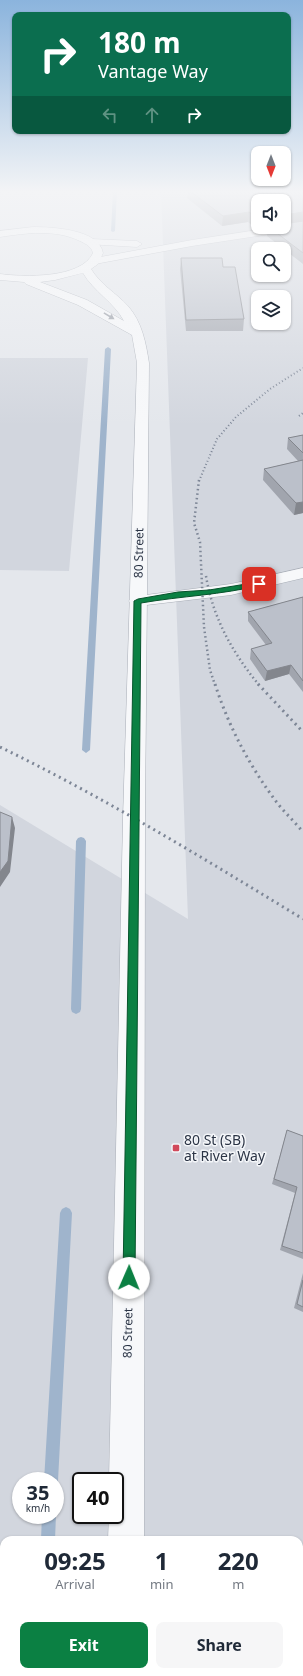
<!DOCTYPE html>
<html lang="en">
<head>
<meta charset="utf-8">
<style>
	body { margin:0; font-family:"Noto Sans",sans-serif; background:#f6f6f7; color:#1f2937; height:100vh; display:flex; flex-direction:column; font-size:15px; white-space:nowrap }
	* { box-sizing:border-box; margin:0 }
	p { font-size:13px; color:#747a83 }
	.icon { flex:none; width:22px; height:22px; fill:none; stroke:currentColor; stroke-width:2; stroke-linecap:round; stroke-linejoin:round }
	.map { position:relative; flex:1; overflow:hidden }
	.side { position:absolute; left:0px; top:1536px; width:303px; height:140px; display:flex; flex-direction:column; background:#fff; border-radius:12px 12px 0 0; box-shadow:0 1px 3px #0004 }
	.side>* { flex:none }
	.guide { position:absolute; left:12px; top:12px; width:279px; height:122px; border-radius:8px; box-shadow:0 1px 3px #0004; background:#0b6e4f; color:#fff; overflow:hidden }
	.needle { width:26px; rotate:180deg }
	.controls { position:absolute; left:251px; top:146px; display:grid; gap:8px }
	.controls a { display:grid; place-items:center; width:40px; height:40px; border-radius:8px; background:#fff; box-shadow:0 1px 3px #0004; font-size:20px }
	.speed { position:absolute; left:12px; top:1472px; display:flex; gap:8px; font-size:20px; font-weight:700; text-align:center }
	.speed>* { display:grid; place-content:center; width:52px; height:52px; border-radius:50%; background:#fff; box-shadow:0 1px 3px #0004; line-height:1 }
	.speed small { font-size:10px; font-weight:400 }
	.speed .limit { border:2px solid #111; border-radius:6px; background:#fff; color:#111 }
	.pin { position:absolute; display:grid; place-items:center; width:34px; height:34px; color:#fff; margin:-17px; border-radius:8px; box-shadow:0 2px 6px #0006 }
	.me { position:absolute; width:44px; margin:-22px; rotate:1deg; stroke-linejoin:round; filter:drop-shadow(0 0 3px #0008) }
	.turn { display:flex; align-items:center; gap:14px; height:84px; padding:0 20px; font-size:18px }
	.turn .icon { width:52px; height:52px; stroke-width:2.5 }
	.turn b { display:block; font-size:28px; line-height:34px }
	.lanes { display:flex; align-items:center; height:38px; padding:0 20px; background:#0003; justify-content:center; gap:20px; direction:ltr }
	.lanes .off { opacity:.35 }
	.eta { display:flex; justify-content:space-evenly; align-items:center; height:68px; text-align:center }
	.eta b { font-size:24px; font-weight:700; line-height:28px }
	.cta { display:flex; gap:8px; margin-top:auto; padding:8px 20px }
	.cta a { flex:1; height:46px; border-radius:8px; background:#0b8043; color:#fff; font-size:16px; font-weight:700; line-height:46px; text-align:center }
	.cta a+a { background:#f6f6f7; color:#1f2937 }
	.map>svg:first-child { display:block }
	.built { fill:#d2d6de; fill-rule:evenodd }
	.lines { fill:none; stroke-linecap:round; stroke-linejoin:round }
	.stream { fill:#9fb4cc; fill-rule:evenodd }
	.minor-casing { stroke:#a9aeb7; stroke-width:1 }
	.tertiary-casing { stroke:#a9aeb7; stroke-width:1 }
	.minor { fill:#f7f8fa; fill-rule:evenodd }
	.tertiary { fill:#f7f8fa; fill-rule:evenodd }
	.rail-far2 { stroke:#7d8696; stroke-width:2; stroke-dasharray:1 2.5; stroke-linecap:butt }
	.rail-far1 { stroke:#7d8696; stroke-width:2.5; stroke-dasharray:1.5 3; stroke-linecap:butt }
	.rail { stroke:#7d8696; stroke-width:3; stroke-dasharray:2 4; stroke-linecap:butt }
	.wall { fill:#a1a5ae; fill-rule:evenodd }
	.shaded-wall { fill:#83868d }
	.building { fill:#bbc0ca; stroke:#83868d }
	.oneway { fill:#9196a0 }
	.route { fill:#0b8043; stroke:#07532c }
	.poi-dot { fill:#d1495b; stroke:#f4f6f9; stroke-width:1.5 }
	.labels { text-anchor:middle; stroke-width:3; stroke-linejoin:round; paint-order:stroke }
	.street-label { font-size:12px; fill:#2b3445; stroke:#f4f6f9 }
	.near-poi-label { font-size:14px; fill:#2b3445; stroke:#f4f6f9; text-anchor:start }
</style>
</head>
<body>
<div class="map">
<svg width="303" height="1676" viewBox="0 0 303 1676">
	<rect width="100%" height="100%" fill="#e4e7ec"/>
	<path class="built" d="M161 191H303V1676H0V805L188 919ZM258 201H284V227H258ZM258 249H284V275H258ZM258 297H284V323H258ZM21 1481H55V1515H21ZM81 1481H115V1515H81ZM4 1540H299V1672H4Z
		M0 358H88L69 571 0 570Z"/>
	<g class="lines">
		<path class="stream" d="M113 191H117L115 231 113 232 111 231Z
			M108 347 111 349 90 750 86 753 82 750 105 349Z
			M81 837 84 838 86 841 81 1009 80 1012 76 1014 72 1012 71 1009 76 841 78 838Z
			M66 1207 70 1209 72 1213 58 1481 55 1486V1481H44L60 1213 62 1209Z
			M55 1512 56 1515 55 1540H41L42 1515H55Z"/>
		<g class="minor-casing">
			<path id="minor" d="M303 223V229L192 246 95 264 90 261 95 258 192 240Z
				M91 239 137 241 142 244 137 247 87 244 86 242Z
				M303 568V578L231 595 138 606 132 605 129 601 132 597 138 596 231 584Z"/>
		</g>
		<g class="tertiary-casing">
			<path id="tertiary" d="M33 227C52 227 99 229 103 253L98 264 91 269C101 285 116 293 128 306 142 322 146 343 149 363L145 818 144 1540H108L109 1515H115V1481H109L123 818 137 363 132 335 78 305 26 284 24 282 0 280V274C24 277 81 279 93 253 91 246 86 244 80 241 55 229 27 233 0 237V231ZM83 273C94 292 114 302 124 321L87 300 40 282 55 280Z
				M105 1672H143V1676H105Z"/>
		</g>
		<use href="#minor" class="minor"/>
		<use href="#tertiary" class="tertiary"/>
		<path class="rail-far2" d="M299 416 303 413
			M199 481 217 439 236 417 270 389 303 368"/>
		<path class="rail-far1" d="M199 480 194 523 200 542 204 627 210 670 215 685
			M206 576C213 618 232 652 259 685"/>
		<path class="rail" d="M215 684C228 725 249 765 275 800 283 811 294 821 303 832
			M258 684 303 732
			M0 747C105 798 203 858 303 919"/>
	</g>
	<path class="wall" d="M188 191H303V264L267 236 268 227 257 229 248 222 222 226 187 198ZM284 201V227H258Z
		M181 258 223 267 244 319 243 331H186L180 269Z
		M303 435V513L294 515 263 480 264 469 298 461 287 449 288 438Z
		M303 597V692L289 674 265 681 250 659 251 649 266 645 248 621V612Z
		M287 1130 303 1136V1259L280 1250 295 1193 272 1184Z
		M303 1273V1312L294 1308Z"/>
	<path class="shaded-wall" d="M249 212 248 222 222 226 223 216Z
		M303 212V222L284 225V215Z
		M258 219V227H268L257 229Z
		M303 502V513L294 515 296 503Z
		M291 665 289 674 265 681 267 671Z
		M12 817 15 828 10 872 0 887V872Z"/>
	<path class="building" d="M190 191H303V212L284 215V201H258V219L249 212 223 216Z
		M303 221V253L269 227H284V224Z
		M181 258H222L223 267H235L244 319 186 320Z
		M303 435V453L288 438Z
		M303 460V502L296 503 264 469Z
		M303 597V681L291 665 267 671 251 649 272 643 248 612Z
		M0 812 12 817 8 861 0 872Z
		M287 1130 303 1136V1253L282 1246 297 1187 274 1179Z
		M303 1280V1307L297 1304Z"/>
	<defs><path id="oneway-solid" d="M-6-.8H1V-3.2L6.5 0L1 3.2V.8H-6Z"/></defs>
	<use class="oneway" href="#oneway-solid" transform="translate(109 316) rotate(31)"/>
	<linearGradient id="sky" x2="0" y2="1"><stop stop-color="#8bb4dd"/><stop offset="0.45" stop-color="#f3f4f6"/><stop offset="1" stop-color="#f3f4f6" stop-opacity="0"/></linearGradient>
	<rect width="303" height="426" fill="url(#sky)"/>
	<path class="route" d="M259 582 262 584 261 585C222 595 181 596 141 603L135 1278 134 1282 129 1284 125 1282 123 1278 134 601 138 599 178 592 209 590Z"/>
	<rect class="poi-dot" x="172" y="1144" width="8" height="8" rx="2"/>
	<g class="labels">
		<g class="street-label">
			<text transform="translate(139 553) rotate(-89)" y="4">80 Street</text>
			<text transform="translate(128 1333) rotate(-89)" y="4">80 Street</text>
		</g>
		<g class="near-poi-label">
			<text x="184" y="1145">80 St (SB)<tspan x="184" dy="16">at River Way</tspan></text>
		</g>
	</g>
</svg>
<div class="controls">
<a><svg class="needle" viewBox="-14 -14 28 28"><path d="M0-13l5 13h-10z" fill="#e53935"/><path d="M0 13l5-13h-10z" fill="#747a83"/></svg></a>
<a><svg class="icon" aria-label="sound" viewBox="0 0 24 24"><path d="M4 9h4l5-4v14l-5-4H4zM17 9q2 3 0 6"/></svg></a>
<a><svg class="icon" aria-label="search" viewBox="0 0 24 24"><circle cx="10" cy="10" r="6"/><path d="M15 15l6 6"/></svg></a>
<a><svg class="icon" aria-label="layers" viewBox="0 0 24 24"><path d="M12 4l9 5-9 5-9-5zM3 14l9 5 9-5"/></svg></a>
</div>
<div class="speed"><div>35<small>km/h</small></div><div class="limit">40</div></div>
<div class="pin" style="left:259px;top:584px;background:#d93025"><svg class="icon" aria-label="arrive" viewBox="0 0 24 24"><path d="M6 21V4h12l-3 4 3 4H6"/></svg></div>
<svg class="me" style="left:129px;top:1278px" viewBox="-20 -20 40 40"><circle r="19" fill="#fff"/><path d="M0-13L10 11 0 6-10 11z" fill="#0b8043"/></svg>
<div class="guide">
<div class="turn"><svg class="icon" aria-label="right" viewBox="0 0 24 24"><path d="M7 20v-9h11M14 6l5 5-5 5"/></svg><div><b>180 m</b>Vantage Way</div></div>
<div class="lanes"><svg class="icon off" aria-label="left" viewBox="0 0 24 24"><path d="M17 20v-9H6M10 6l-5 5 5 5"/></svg><svg class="icon off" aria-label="ahead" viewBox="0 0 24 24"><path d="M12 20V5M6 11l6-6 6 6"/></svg><svg class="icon" aria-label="right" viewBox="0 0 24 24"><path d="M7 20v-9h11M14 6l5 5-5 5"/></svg></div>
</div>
<section class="side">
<div class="eta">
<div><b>09:25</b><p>Arrival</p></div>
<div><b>1</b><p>min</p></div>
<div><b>220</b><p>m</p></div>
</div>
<div class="cta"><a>Exit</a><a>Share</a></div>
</section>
</div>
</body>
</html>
